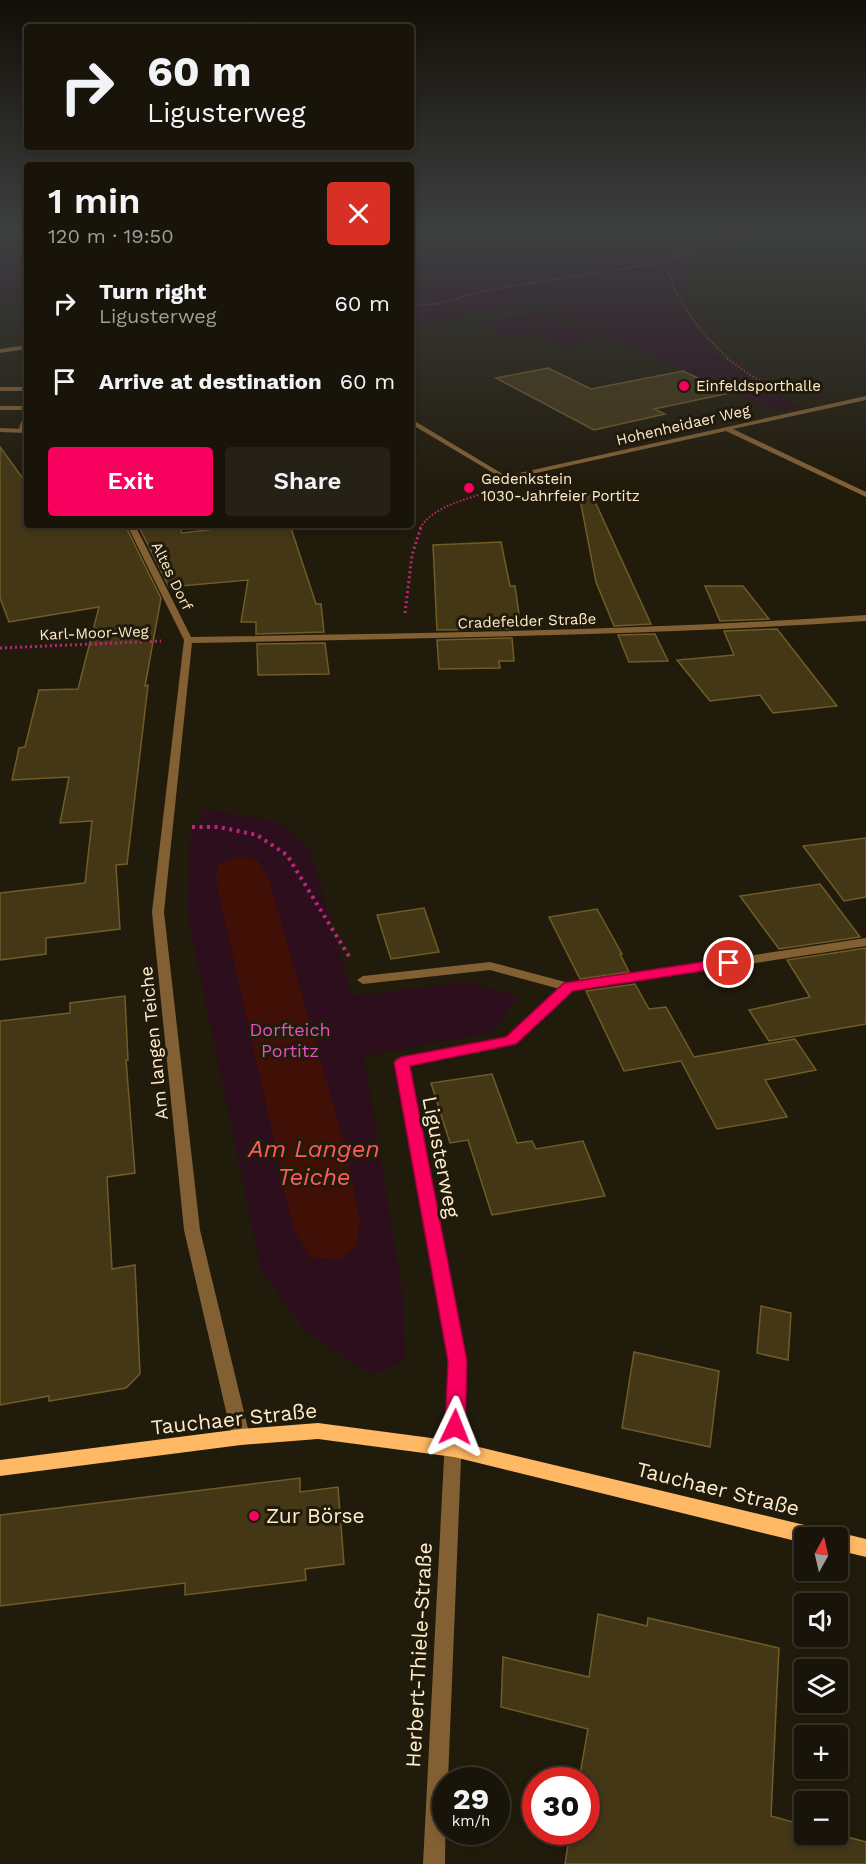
<!DOCTYPE html>
<html lang="en">
<head>
<meta charset="utf-8">
<style>
	body { margin:0; font-family:"Work Sans",sans-serif; background:#262117; color:#f1f3f6; height:100vh; display:flex; flex-direction:column; font-size:22px; white-space:nowrap }
	* { box-sizing:border-box; margin:0 }
	p { font-size:20px; color:#9f9e9c }
	.icon { flex:none; width:33px; height:33px; fill:none; stroke:currentColor; stroke-width:2; stroke-linecap:round; stroke-linejoin:round }
	.map { position:relative; flex:1; overflow:hidden }
	.details { position:absolute; left:24px; top:162px; width:390px; height:366px; display:flex; flex-direction:column; background:#191409; border-radius:6px; box-shadow:0 3px 9px #0003,0 0 0 2px #37332a }
	.details>* { flex:none }
	.hud { position:absolute; left:24px; top:24px; width:390px; height:126px; border-radius:6px; box-shadow:0 3px 9px #0003,0 0 0 2px #37332a; background:#191409; color:#f1f3f6; overflow:hidden }
	.needle { width:39px; rotate:8deg }
	.fabs { position:absolute; left:794px; top:1527px; display:grid; gap:12px }
	.fabs a { display:grid; place-items:center; width:54px; height:54px; border-radius:6px; background:#191409; box-shadow:0 3px 9px #0003,0 0 0 2px #37332a; font-size:30px }
	.speed { position:absolute; left:432px; top:1767px; display:flex; gap:12px; font-size:30px; font-weight:700; text-align:center }
	.speed>* { display:grid; place-content:center; width:78px; height:78px; border-radius:50%; background:#191409; box-shadow:0 3px 9px #0003,0 0 0 2px #37332a; line-height:1 }
	.speed small { font-size:15px; font-weight:400 }
	.speed .limit { border:9px solid #d22; background:#fff; color:#111 }
	.pin { position:absolute; display:grid; place-items:center; width:51px; height:51px; color:#fff; margin:-26px; border:3px solid #fff; border-radius:50%; box-shadow:0 2px 6px #0007 }
	.me { position:absolute; width:66px; margin:-33px; rotate:2deg; stroke-linejoin:round; filter:drop-shadow(0 0 4px #0008) }
	.turn { display:flex; align-items:center; gap:21px; height:126px; padding:0 24px; font-size:27px }
	.turn .icon { width:78px; height:78px; stroke-width:2.5 }
	.turn b { display:block; font-size:42px; line-height:51px }
	.round { display:grid; place-items:center; flex:none; width:63px; height:63px; border-radius:6px; background:#262117 }
	.summary { display:flex; align-items:center; justify-content:space-between; height:102px; padding:0 24px }
	h1 { font-size:36px; font-weight:600; line-height:45px }
	.primary-button { display:flex; gap:12px; margin-top:auto; padding:12px 24px }
	.primary-button a { flex:1; height:69px; border-radius:6px; background:#f7005e; color:#fff; font-size:24px; font-weight:600; line-height:69px; text-align:center }
	.primary-button a+a { background:#262117; color:#f1f3f6 }
	ul { padding:0; list-style:none }
	li { display:flex; align-items:center; gap:18px; height:78px; padding:0 24px }
	li div { flex:1 }
	li b { display:block; font-size:22px }
	li em { font-style:normal }
	.map>svg:first-child { display:block }
	.green { fill:#2c0e1d }
	.water { fill:#400f06 }
	.building { fill:#433716; stroke:#715c27; stroke-width:1.5 }
	.lines { fill:none; stroke-linecap:round; stroke-linejoin:round }
	.path-far3 { stroke:#b92676; stroke-width:1.5; stroke-dasharray:1.5 2; stroke-linecap:butt }
	.path-far2 { stroke:#b92676; stroke-width:2; stroke-dasharray:1.5 2; stroke-linecap:butt }
	.path-far1 { stroke:#b92676; stroke-width:3; stroke-dasharray:2 3; stroke-linecap:butt }
	.path { stroke:#b92676; stroke-width:4; stroke-dasharray:3 4.5; stroke-linecap:butt }
	.lane { fill:#836033; fill-rule:evenodd }
	.street { fill:#836033; fill-rule:evenodd }
	.secondary { fill:#ffb863; fill-rule:evenodd }
	.route { fill:#f7005e; stroke:#a1003d; stroke-width:1.5 }
	.poi-dot { fill:#f7005e; stroke:#211b0c; stroke-width:2 }
	.labels { text-anchor:middle; stroke-width:6; stroke-linejoin:round; paint-order:stroke }
	.far-poi-label { font-size:15px; fill:#ffeccc; stroke:#211b0c; text-anchor:start }
	.far-street-label { font-size:15px; fill:#ffeccc; stroke:#211b0c }
	.park-label { font-size:18px; fill:#e650be; stroke:#211b0c }
	.street-label { font-size:18px; fill:#ffeccc; stroke:#211b0c }
	.near-street-label { font-size:21px; fill:#ffeccc; stroke:#211b0c }
	.near-poi-label { font-size:21px; fill:#ffeccc; stroke:#211b0c; text-anchor:start }
	.near-water-label { font-size:24px; font-style:italic; fill:#ff5a5d; stroke:#211b0c }
</style>
</head>
<body>
<div class="map">
<svg width="866" height="1864" viewBox="0 0 866 1864">
	<rect width="100%" height="100%" fill="#211b0c"/>
	<path class="green" d="M0 227H27V297L0 304Z
		M411 227H863C809 230 731 230 686 262L689 286 678 304 715 354 759 384 799 407 777 411 533 303 411 325Z
		M541 311 603 339 563 346 533 332 506 337 476 323Z
		M205 809 277 822 309 847 352 996 467 982 519 997 493 1032 364 1056 403 1299 405 1361 371 1375 306 1331 261 1271 188 915 189 840Z"/>
	<path class="water" d="M241 856 258 860 269 879 347 1153 360 1220 357 1247 338 1260 310 1257 293 1227 216 881 218 864Z"/>
	<path class="building" d="M548 368 591 389 683 371 730 393 654 409 665 414 594 430 496 378Z
		M0 447 27 484V525H125L161 598 145 686 148 685 127 864 116 865 120 929 46 938V954L0 960V893L85 883 92 821 60 823 69 777 12 780 19 748 25 747 39 690 78 689 99 607 9 622 0 598Z
		M592 495 651 624 614 626 596 582 580 499Z
		M138 525H179L182 533 251 525H290L316 604H321L324 632 256 634V622H241L248 580 169 587Z
		M501 542 510 586H515L520 621H509L510 629 437 630 433 545Z
		M705 586H743L769 619 720 621Z
		M777 629 837 706 773 713 760 695 710 701 677 660 734 655 724 631Z
		M655 634 668 661 629 662 618 635Z
		M512 638 514 661H499L500 668 439 669 437 640Z
		M325 643 329 674 258 675 257 644Z
		M866 838V897L844 901 803 846Z
		M820 884 860 937 779 949 740 896Z
		M424 908 439 952 391 959 377 915Z
		M597 909 622 954H620L629 972 580 979 549 917Z
		M866 948V1024L769 1041 749 1010 810 997 787 960Z
		M635 984 649 1009 666 1007 694 1057 795 1039 816 1070 765 1080 787 1117 717 1129 681 1061 624 1071 586 991Z
		M125 996 128 1060H126L135 1173 107 1177 112 1269 135 1265 140 1374 126 1388 49 1401V1396L0 1405V1021L70 1013V1003Z
		M492 1074 517 1143 532 1141 536 1149 583 1141 605 1196 492 1215 468 1140 450 1143 431 1083Z
		M761 1306 791 1313 788 1360 757 1353Z
		M634 1352 719 1371 710 1447 622 1428Z
		M300 1478V1492L338 1487 344 1564 305 1569 306 1580 185 1595V1583L0 1606V1515Z
		M598 1614 647 1626 648 1618 779 1648 771 1816 804 1825V1834H837L866 1842V1864H565L570 1832H586V1780H579L588 1729 501 1707 503 1657 589 1677Z"/>
	<g class="lines">
		<path class="path-far3" d="M665 262C675 299 700 333 729 359
			M411 306 436 304 493 289 665 262 692 249 754 233 763 227"/>
		<path class="path-far2" d="M727 358 750 375 783 393
			M420 528C433 507 462 501 484 493"/>
		<path class="path-far1" d="M405 613 412 555 421 527
			M0 648 161 641"/>
		<path class="path" d="M192 827H219L257 835 287 855 350 958"/>
		<path class="lane" d="M0 387H27V391H0Z
			M0 406H27V410H0Z
			M27 412V422L23 430 18 431 24 414Z"/>
		<path class="street" d="M27 345V349L0 353V349Z
			M866 396V400L733 429 866 492V497L726 431 505 480 411 424V419L413 420 506 476Z
			M0 428 27 429V433L0 432Z
			M127 525H135L191 637C416 633 641 631 866 615V621C642 636 417 638 192 643L164 912 200 1230 250 1437 247 1443 241 1445 235 1443 232 1437 184 1230 152 912 184 640Z
			M866 938V946L573 991 516 1044 408 1065 465 1361 448 1780H446L445 1864H423L449 1361 394 1062 396 1059 401 1057 507 1037 560 989 490 970 363 984 357 980 363 976 490 962 569 983Z"/>
		<path class="secondary" d="M318 1423 454 1441 821 1529 827 1532 830 1537 837 1532 866 1539V1557L837 1550V1538H804V1543L454 1457 318 1439 241 1445 0 1476V1460L241 1429Z"/>
	</g>
	<linearGradient id="sky" x2="0" y2="1"><stop stop-color="#120f07"/><stop offset="0.47" stop-color="#3d3f40"/><stop offset="1" stop-color="#3d3f40" stop-opacity="0"/></linearGradient>
	<rect width="866" height="488" fill="url(#sky)"/>
	<path class="route" d="M729 958 734 959V966L573 991 516 1044 410 1066 467 1361 465 1427 462 1433 455 1436 448 1433 445 1427 448 1361 394 1062 401 1057 506 1037 564 983Z"/>
	<g class="poi-dot">
		<circle cx="684" cy="386" r="6"/>
		<circle cx="469" cy="488" r="6"/>
		<circle cx="254" cy="1516" r="6"/>
	</g>
	<g class="labels">
		<g class="far-poi-label">
			<text x="696" y="391">Einfeldsporthalle</text>
			<text x="481" y="484">Gedenkstein<tspan x="481" dy="17">1030-Jahrfeier Portitz</tspan></text>
		</g>
		<g class="far-street-label">
			<text transform="translate(683 425) rotate(-13)" y="5">Hohenheidaer Weg</text>
			<text transform="translate(172 576) rotate(64)" y="5">Altes Dorf</text>
			<text transform="translate(527 621) rotate(-2)" y="5">Cradefelder Straße</text>
			<text transform="translate(94 633) rotate(-2)" y="5">Karl-Moor-Weg</text>
		</g>
		<g class="park-label">
			<text x="290" y="1036">Dorfteich<tspan x="290" dy="21">Portitz</tspan></text>
		</g>
		<g class="street-label">
			<text transform="translate(154 1043) rotate(-96)" y="6">Am langen Teiche</text>
		</g>
		<g class="near-street-label">
			<text transform="translate(441 1157) rotate(79)" y="7">Ligusterweg</text>
			<text transform="translate(234 1419) rotate(-6)" y="7">Tauchaer Straße</text>
			<text transform="translate(718 1489) rotate(14)" y="7">Tauchaer Straße</text>
			<text transform="translate(419 1655) rotate(-87)" y="7">Herbert-Thiele-Straße</text>
		</g>
		<g class="near-poi-label">
			<text x="266" y="1523">Zur Börse</text>
		</g>
		<g class="near-water-label">
			<text x="314" y="1157">Am Langen<tspan x="314" dy="28">Teiche</tspan></text>
		</g>
	</g>
</svg>
<div class="fabs">
<a><svg class="needle" viewBox="-14 -14 28 28"><path d="M0-13l5 13h-10z" fill="#e53935"/><path d="M0 13l5-13h-10z" fill="#9f9e9c"/></svg></a>
<a><svg class="icon" aria-label="sound" viewBox="0 0 24 24"><path d="M4 9h4l5-4v14l-5-4H4zM17 9q2 3 0 6"/></svg></a>
<a><svg class="icon" aria-label="layers" viewBox="0 0 24 24"><path d="M12 4l9 5-9 5-9-5zM3 14l9 5 9-5"/></svg></a>
<a>+</a>
<a>−</a>
</div>
<div class="speed"><div>29<small>km/h</small></div><div class="limit">30</div></div>
<div class="pin" style="left:729px;top:963px;background:#d93025"><svg class="icon" aria-label="arrive" viewBox="0 0 24 24"><path d="M6 21V4h12l-3 4 3 4H6"/></svg></div>
<svg class="me" style="left:455px;top:1427px" viewBox="-20 -20 40 40"><path d="M0-17L14 15 0 8-14 15z" fill="#f7005e" stroke="#fff" stroke-width="4"/></svg>
<div class="hud">
<div class="turn"><svg class="icon" aria-label="right" viewBox="0 0 24 24"><path d="M7 20v-9h11M14 6l5 5-5 5"/></svg><div><b>60 m</b>Ligusterweg</div></div>
</div>
<section class="details">
<div class="summary"><div><h1>1 min</h1><p>120 m · 19:50</p></div><a class="round" style="background:#d93025;color:#fff"><svg class="icon" aria-label="close" viewBox="0 0 24 24"><path d="M6 6l12 12M18 6L6 18"/></svg></a></div>
<ul>
<li><svg class="icon" aria-label="right" viewBox="0 0 24 24"><path d="M7 20v-9h11M14 6l5 5-5 5"/></svg><div><b>Turn right</b><p>Ligusterweg</p></div><em>60 m</em></li>
<li><svg class="icon" aria-label="arrive" viewBox="0 0 24 24"><path d="M6 21V4h12l-3 4 3 4H6"/></svg><div><b>Arrive at destination</b></div><em>60 m</em></li>
</ul>
<div class="primary-button"><a>Exit</a><a>Share</a></div>
</section>
</div>
</body>
</html>
